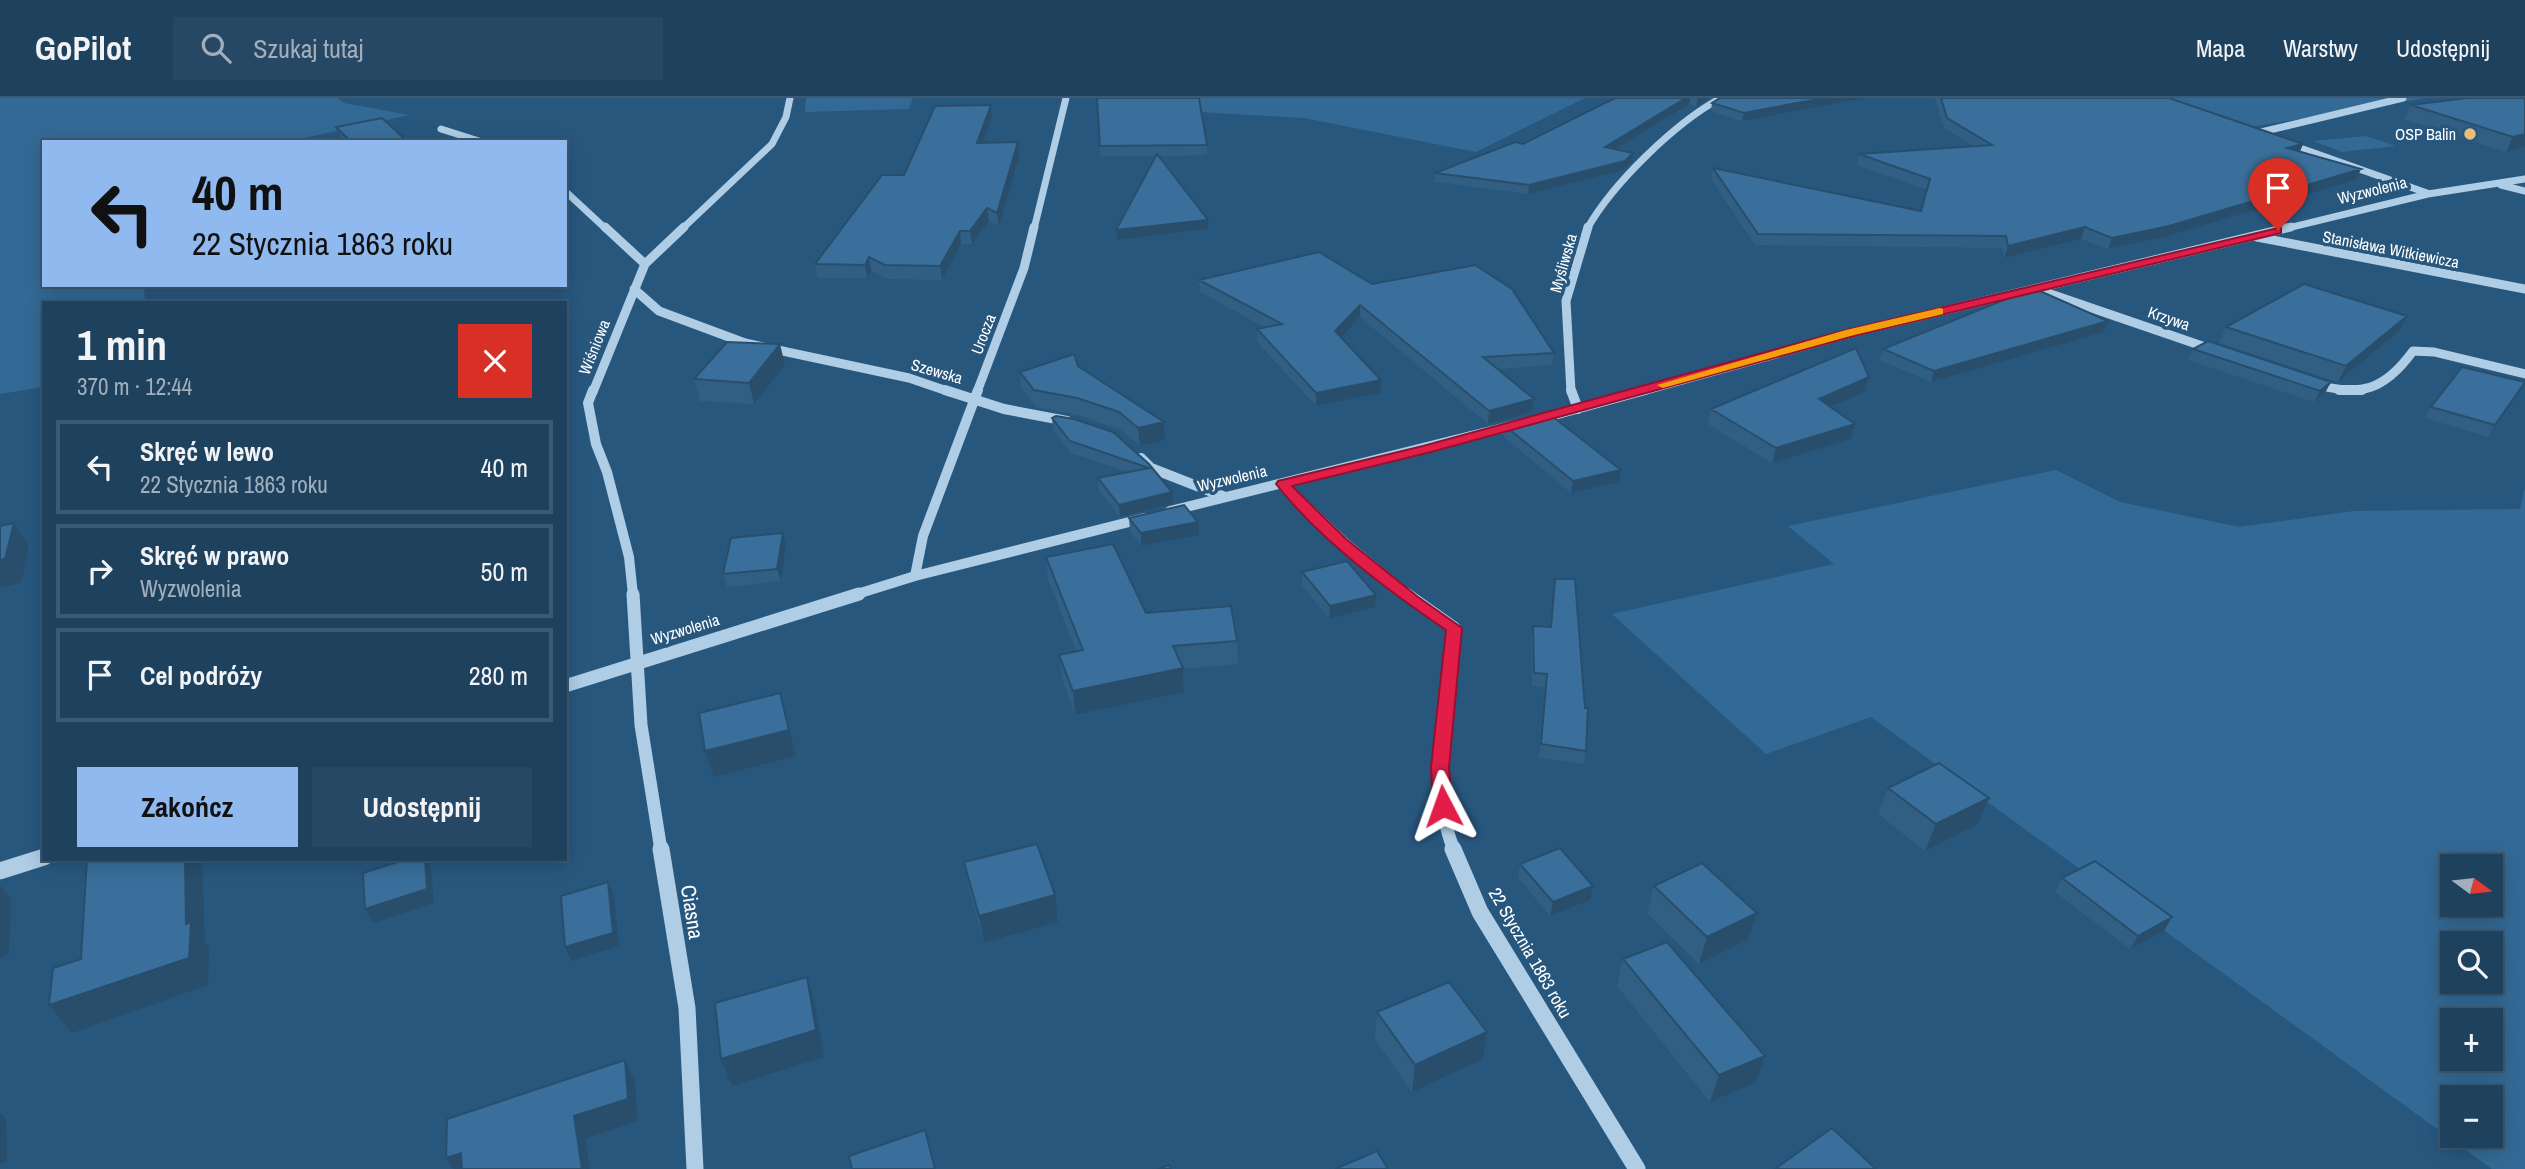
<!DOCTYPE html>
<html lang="pl">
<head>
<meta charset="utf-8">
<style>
	body { margin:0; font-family:"Archivo Narrow",sans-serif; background:#264864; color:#f1f3f6; height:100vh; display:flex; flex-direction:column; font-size:26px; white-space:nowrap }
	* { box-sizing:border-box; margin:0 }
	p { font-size:23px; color:#a1afbc }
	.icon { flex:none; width:38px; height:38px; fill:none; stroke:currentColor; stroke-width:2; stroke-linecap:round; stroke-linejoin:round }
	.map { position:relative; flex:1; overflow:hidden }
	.drawer { position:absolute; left:42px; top:203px; width:525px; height:560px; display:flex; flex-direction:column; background:#1e415e; border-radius:0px; box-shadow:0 4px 18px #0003,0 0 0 2px #3c5a73 }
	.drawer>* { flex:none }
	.banner { position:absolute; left:42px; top:42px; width:525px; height:147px; border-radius:0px; box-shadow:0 4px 18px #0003,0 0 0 2px #3c5a73; background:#90b9f0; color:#111; overflow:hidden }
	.needle { width:46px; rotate:105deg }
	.fabs { position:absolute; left:2440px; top:756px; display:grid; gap:14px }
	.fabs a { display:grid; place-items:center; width:63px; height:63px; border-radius:0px; background:#1e415e; box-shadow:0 4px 18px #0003,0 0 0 2px #3c5a73; font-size:35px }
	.pin { position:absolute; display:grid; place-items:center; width:60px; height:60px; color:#fff; margin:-72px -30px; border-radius:50% 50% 50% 0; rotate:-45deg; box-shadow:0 0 7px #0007 }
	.pin .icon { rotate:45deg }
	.me { position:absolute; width:77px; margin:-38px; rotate:356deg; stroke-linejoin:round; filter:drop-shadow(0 0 5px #0008) }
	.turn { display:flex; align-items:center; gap:24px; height:147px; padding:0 35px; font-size:32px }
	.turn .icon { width:91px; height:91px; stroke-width:2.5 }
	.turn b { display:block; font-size:49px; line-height:60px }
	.round { display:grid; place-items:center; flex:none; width:74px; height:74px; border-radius:0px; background:#264864 }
	.head { display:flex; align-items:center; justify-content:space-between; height:119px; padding:0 35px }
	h1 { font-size:42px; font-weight:700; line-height:52px }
	.cta { display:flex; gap:14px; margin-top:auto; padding:14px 35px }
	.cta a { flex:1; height:80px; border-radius:0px; background:#90b9f0; color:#111; font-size:28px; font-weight:700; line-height:80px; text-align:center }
	.cta a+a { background:#264864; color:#f1f3f6 }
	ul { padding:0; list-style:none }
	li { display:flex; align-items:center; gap:21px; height:94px; margin:0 14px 10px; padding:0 21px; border:4px solid #3c5a73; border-radius:0px }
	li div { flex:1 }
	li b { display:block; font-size:26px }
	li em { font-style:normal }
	header { display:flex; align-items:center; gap:42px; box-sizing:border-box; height:98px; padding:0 35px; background:#1e415e; border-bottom:2px solid #3c5a73 }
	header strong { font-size:33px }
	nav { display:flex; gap:38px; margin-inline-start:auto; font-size:24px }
	.search { width:490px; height:63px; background:#264864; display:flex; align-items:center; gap:18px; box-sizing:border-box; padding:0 24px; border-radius:0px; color:#a1afbc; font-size:26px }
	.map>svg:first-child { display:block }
	.green { fill:#336a95; fill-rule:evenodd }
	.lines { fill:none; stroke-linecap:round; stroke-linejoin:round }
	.minor-far4 { stroke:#afcde5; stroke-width:7 }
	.minor-far3 { stroke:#afcde5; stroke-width:9 }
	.minor-far2 { stroke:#afcde5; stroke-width:10 }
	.minor-far1 { stroke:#afcde5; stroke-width:13 }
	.minor { stroke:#afcde5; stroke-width:17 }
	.wall { fill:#315f84 }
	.shaded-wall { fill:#284e6c }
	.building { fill:#396f9a; stroke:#284e6c; stroke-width:2 }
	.route { fill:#e11d48; stroke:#92132f; stroke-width:2 }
	.slow { fill:#f59e0b }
	.poi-dot { fill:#ecbd76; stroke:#28577e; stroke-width:2.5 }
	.labels { text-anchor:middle; stroke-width:7; stroke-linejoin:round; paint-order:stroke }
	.far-poi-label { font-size:16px; fill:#fff; stroke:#28577e; text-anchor:end }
	.far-street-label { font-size:16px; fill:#fff; stroke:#28577e }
	.street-label { font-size:18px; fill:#fff; stroke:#28577e }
	.near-street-label { font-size:21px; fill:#fff; stroke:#28577e }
</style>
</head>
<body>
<header>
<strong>GoPilot</strong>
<div class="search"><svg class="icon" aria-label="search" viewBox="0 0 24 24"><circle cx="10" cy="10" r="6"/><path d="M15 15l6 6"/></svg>Szukaj tutaj</div>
<nav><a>Mapa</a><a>Warstwy</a><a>Udostępnij</a></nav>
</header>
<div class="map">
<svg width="2525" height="1071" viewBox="0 0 2525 1071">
	<rect width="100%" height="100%" fill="#28577e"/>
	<path class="green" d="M0 0H337L344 5 409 17 286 44H44V187H144L145 205H44V289L0 296Z
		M806 0H913L909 11 805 14Z
		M1196 0H1585L1476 54 1304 20 1200 14Z
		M2169 0H2426L2251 29Z
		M2366 38 2396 48 2342 54 2313 43Z
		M2056 372 2120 404 2239 429 2354 413 2520 411 2525 389V1071H2492L1871 619 1766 656 1612 516 1834 466 1788 428ZM2452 768H2490V807H2452ZM2452 845H2490V884H2452ZM2452 922H2490V961H2452ZM2452 999H2490V1038H2452Z"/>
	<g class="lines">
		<path class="minor-far4" d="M441 31 482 44
			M2257 35 2403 0
			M2286 45 2427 95
			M2501 87 2525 93
			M565 93 606 131
			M682 131 772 46 786 19 790 0
			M1034 131 1066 0
			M1587 131C1613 85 1675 25 1721 0
			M2284 131 2428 96 2525 81"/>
		<path class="minor-far3" d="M605 129 645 166
			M2257 139 2525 191
			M634 191 659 213 745 245 909 280 950 294
			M2036 191 2214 252
			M2314 286C2360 299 2384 293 2413 253L2434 254 2525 276
			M593 294 645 166 684 129
			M977 294 1024 170 1034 129
			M1571 294 1566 203 1588 129
			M1639 294 1851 235 2291 129"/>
		<path class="minor-far2" d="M593 292 588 305 596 346 607 374 629 459 633 497
			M945 292 1004 311 1067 323
			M1571 292 1578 311
			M2339 292H2362
			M1536 322 1645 292
			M1141 360 1151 370 1225 399
			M1283 386 1344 444 1408 497
			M1170 413 1519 326
			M915 478 923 438 978 292
			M854 497 915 478 1145 420"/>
		<path class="minor-far1" d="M633 496 641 627 661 752
			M1406 496 1454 530C1447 598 1427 687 1454 752
			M565 588 859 496"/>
		<path class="minor" d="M661 751 687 910 695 1071
			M1453 751 1480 814 1637 1071
			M0 773 44 759"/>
	</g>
	<path class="wall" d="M1097 0 1207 47V57L1158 58 1208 122V131L1117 142 1116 132 1157 58H1100Z
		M1615 0H1710L1696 8 1689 6 1615 51 1633 55 1632 64 1624 72 1528 96 1434 84 1435 75 1523 46Z
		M1720 0H1865L1742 23 1711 13 1712 5Z
		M1935 0H2169L2303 46 2300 53 2356 82 2164 139 2108 151 2081 141 2004 160 2002 150 1755 147 1711 81 1713 70 1921 113 1927 92 1857 67 1859 56 1974 48 1944 30Z
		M2525 0V49L2506 54 2404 21 2411 7Z
		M991 7 992 19 983 45 1018 44 1020 57 999 128 989 123 972 146H961L942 182 888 181 871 173 867 180H818L815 166 904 77Z
		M336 29 408 44H343Z
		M1199 182 1372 186 1554 255 1552 267 1498 271 1534 301 1532 314 1488 326 1360 219 1341 239 1381 295 1316 308 1257 244V231L1266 230 1200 194Z
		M2108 223 2104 234 1931 284 1880 262 1883 251Z
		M2226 229 2399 233 2338 284 2219 245Z
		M2193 251 2325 295 2314 304 2188 262Z
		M785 267 754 306 700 303 694 281Z
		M1078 268 1165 342 1140 348 1121 332 1078 317 1036 309 1022 291 1020 274Z
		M1869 279 1865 294 1830 309 1855 326 1851 341 1772 365 1708 326 1711 311Z
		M2518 295 2488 339 2425 320 2431 309Z
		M1052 320 1149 366 1173 406 1120 419 1099 392 1098 380 1127 374 1071 355 1053 332Z
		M1504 327 1621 372 1619 384 1571 395 1503 338Z
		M1129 420 1199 437 1141 448 1130 433Z
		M786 447 781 483 727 489 723 476Z
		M1046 459 1146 515 1237 543 1238 566 1183 571 1184 594 1075 617 1062 580 1059 557 1076 553 1048 481Z
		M1302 474 1375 509 1329 521 1302 487Z
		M1555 481 1586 653 1584 666 1539 660 1545 589 1532 588 1531 541 1533 528 1550 529Z
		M1888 690 1989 700 1978 726 1925 753 1878 716Z
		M964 764 1058 824 984 845 969 791Z
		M1520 766 1590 802 1550 818 1518 779Z
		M2062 780 2164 833 2130 851 2055 794Z
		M1654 788 1748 842 1699 866 1647 815Z
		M1623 861 1765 958 1756 985 1710 1004 1617 888Z
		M1377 914 1487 934 1483 961 1412 994 1375 941Z"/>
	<path class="shaded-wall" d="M1686 0H1690L1689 6 1604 58 1605 49Z
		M1698 0H1710L1696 8Z
		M1824 0H1865L1742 23 1744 15Z
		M991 7 992 19 979 57 977 45Z
		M2525 36V49L2506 54 2513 39Z
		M1018 44 1020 57 999 128 997 115Z
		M2303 46 2299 56 2287 50Z
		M1633 55 1632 64 1624 72 1528 96 1529 87Z
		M2361 71 2356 82 2164 139 2108 151 2112 140Z
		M987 110 989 123 972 146 970 133Z
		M1208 122V131L1117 142 1116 132Z
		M2085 129 2081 141 2004 160 2008 148Z
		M960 133 961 146 942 182 940 168Z
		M869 159 871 173 867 180 865 167Z
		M1360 207V219L1335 246V233Z
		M2407 218 2399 233 2338 284 2346 268Z
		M2108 223 2104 234 1931 284 1934 273Z
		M780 246 785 267 754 306 749 285Z
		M1869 279 1865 294 1815 315 1819 301Z
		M1381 282V295L1316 308V295Z
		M2331 284 2325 295 2314 304 2320 293Z
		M2525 284 2518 295 2488 339 2495 327Z
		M1534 301 1532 314 1488 326 1489 313Z
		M1164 324 1165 342 1140 348 1138 330Z
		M1855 326 1851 341 1772 365 1776 350Z
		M1621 372 1619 384 1571 395 1573 383Z
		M1172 394 1173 406 1120 419 1119 407Z
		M1198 424 1199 437 1141 448V435Z
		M14 425 29 449 21 485 0 490V462Z
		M783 435 786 447 781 483 777 471Z
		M1376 497 1375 509 1329 521 1330 508Z
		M1183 570 1184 594 1075 617 1073 593Z
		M780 595 796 658 714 679 705 653Z
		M1989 700 1978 726 1925 753 1936 726Z
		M185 761H202L205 844 209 851 208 887 72 935 49 907 186 826Z
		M425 761H427L431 770 434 805 373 825 365 811Z
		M608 784 614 798 619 848 571 863 565 849Z
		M0 787 11 801 9 857 0 860Z
		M1593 788 1590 802 1550 818 1553 804Z
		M1055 797 1058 824 984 845 979 818Z
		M1757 815 1748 842 1699 866 1707 839Z
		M2172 819 2164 833 2130 851 2138 838Z
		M807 879 815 906 824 959 732 988 721 961Z
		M1487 934 1483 961 1412 994 1415 967Z
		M1765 958 1756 985 1710 1004 1719 977Z
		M625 962 635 984 638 1023 585 1041 590 1071H582L574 1018Z
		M0 1015 6 1021 7 1063 0 1066Z
		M461 1055 470 1071H453L446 1060Z"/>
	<path class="building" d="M1097 0H1199L1207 47 1100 48Z
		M1615 0H1686L1605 49 1633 55 1625 63 1529 87 1435 75 1515 44 1523 46Z
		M1720 0H1824L1744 15 1712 5Z
		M1941 0H2169L2303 46 2287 50 2361 71 2169 128 2112 140 2085 129 2008 148 2006 138 1758 136 1713 70 1921 113 1930 81 1859 56 1992 47 1947 20Z
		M2466 0H2525V36L2513 39 2411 7Z
		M991 7 977 45 1018 44 997 115 987 110 970 133H960L940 168 885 167 869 159 865 167 815 166 882 77H904L935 8Z
		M382 20 408 44H351L336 29Z
		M1157 56 1208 122 1116 132Z
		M1319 154 1372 186 1475 167 1512 191 1554 255 1483 259 1534 301 1489 313 1360 207 1335 233 1381 282 1316 295 1257 231 1282 226 1199 182Z
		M2304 186 2407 218 2346 268 2226 229Z
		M2033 190 2108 223 1934 273 1883 251Z
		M2208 243 2331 284 2320 293 2193 251Z
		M727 244 780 246 749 285 694 281Z
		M1856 250 1869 279 1819 301 1855 326 1776 350 1711 311Z
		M1074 256 1078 268 1164 324 1138 330 1119 314 1077 300 1034 292 1020 274Z
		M2462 269 2525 284 2495 327 2431 309Z
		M1548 315 1621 372 1573 383 1504 327Z
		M1056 318 1074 321 1113 334 1149 366 1172 394 1119 407 1098 380 1149 370 1070 343 1052 320Z
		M1184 407 1198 424 1141 435 1129 420Z
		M14 425 5 461 0 462V428Z
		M783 435 777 471 723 476 731 440Z
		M1113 446 1146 515 1231 508 1237 543 1173 548 1183 570 1073 593 1059 557 1083 552 1046 459Z
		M1347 463 1376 497 1330 508 1302 474Z
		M1555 481H1575L1585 610H1588L1586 653 1541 646 1547 576 1534 575 1533 528 1551 529Z
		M780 595 789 632 705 653 699 615Z
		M1939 665 1989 700 1936 726 1888 690Z
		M1037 746 1055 797 979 818 964 764Z
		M1560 750 1593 788 1553 804 1520 766Z
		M87 761H185L186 826 191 824 189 860 49 907 53 870 81 861Z
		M407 761H425L427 791 365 811 363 775Z
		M2095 763 2172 819 2138 838 2062 780Z
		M1702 765 1757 815 1707 839 1654 788Z
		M608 784 613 835 565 849 561 798Z
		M1667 844 1765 958 1719 977 1623 861Z
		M807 879 816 932 721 961 715 905Z
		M1449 884 1487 934 1415 967 1377 914Z
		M625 962 628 1001 574 1018 582 1071H462L461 1055 446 1060 447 1021Z
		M1832 1030 1876 1071H1775Z
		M925 1032 935 1071H852L849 1058Z
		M1377 1053 1388 1071H1335Z
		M1169 1067 1171 1071H1158Z"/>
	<path class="route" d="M2278 130H2281V135L1854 238 1431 354 1292 388 1346 441 1418 499 1462 530 1449 669 1452 708 1449 712H1436L1433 708 1431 669 1446 532C1387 492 1320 442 1276 386L1278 383 1423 348 1846 232Z"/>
	<path class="slow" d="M1940 210 1943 211V216L1854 237 1663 290 1657 287 1846 232Z"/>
	<circle class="poi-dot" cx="2470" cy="36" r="7"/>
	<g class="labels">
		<g class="far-poi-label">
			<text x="2456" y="42">OSP Balin</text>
		</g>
		<g class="far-street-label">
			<text transform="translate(2372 92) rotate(-14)" y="6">Wyzwolenia</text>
			<text transform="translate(2391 151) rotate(11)" y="6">Stanisława Witkiewicza</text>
			<text transform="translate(1563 165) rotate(-74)" y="6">Myśliwska</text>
			<text transform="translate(2169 220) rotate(19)" y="6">Krzywa</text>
			<text transform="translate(983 236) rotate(-69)" y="6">Urocza</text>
			<text transform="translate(594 249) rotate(-68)" y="6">Wiśniowa</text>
			<text transform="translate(937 273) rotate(16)" y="6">Szewska</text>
			<text transform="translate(1232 380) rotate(-13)" y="6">Wyzwolenia</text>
			<text transform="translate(685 531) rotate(-17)" y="6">Wyzwolenia</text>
		</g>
		<g class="street-label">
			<text transform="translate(1530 855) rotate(60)" y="6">22 Stycznia 1863 roku</text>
		</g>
		<g class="near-street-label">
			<text transform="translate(692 814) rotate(81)" y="7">Ciasna</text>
		</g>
	</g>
</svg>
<div class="fabs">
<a><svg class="needle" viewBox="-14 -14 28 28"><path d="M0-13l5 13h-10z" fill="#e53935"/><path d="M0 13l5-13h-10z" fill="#a1afbc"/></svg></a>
<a><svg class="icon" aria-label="search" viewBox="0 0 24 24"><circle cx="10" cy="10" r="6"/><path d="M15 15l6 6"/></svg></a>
<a>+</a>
<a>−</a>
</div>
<div class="pin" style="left:2278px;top:132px;background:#d93025"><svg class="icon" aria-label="arrive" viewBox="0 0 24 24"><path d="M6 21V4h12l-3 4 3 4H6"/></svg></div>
<svg class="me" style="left:1443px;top:708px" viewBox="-20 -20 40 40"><path d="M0-17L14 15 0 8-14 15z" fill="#e11d48" stroke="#fff" stroke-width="4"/></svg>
<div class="banner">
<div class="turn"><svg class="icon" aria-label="left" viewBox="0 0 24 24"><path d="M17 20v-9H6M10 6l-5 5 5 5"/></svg><div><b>40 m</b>22 Stycznia 1863 roku</div></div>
</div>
<section class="drawer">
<div class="head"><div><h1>1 min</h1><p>370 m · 12:44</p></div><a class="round" style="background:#d93025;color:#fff"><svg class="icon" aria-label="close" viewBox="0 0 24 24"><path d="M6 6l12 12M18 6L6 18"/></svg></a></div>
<ul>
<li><svg class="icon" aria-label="left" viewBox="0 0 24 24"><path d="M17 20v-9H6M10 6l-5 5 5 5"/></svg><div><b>Skręć w lewo</b><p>22 Stycznia 1863 roku</p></div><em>40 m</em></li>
<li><svg class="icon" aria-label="right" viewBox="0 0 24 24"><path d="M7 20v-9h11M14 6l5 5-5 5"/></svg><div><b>Skręć w prawo</b><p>Wyzwolenia</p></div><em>50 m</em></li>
<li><svg class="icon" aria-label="arrive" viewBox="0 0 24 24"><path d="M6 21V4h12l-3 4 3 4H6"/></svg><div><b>Cel podróży</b></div><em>280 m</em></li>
</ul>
<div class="cta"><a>Zakończ</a><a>Udostępnij</a></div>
</section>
</div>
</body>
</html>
